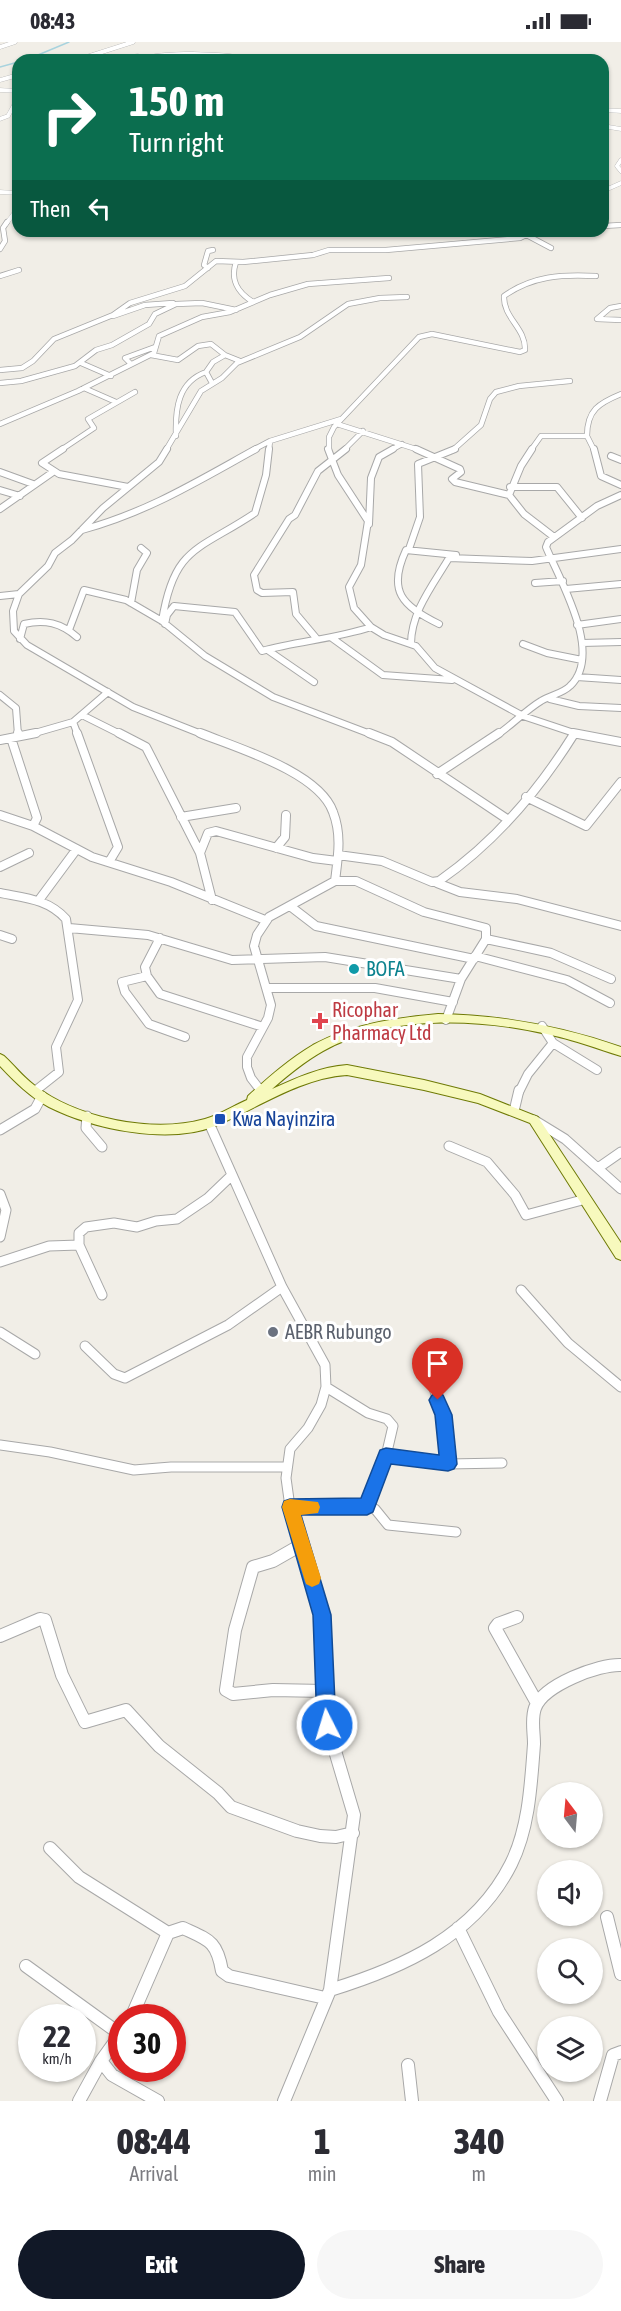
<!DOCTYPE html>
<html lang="en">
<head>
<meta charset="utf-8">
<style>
	body { margin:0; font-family:"Asap Condensed",sans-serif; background:#f7f7f7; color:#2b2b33; height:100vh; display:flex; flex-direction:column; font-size:22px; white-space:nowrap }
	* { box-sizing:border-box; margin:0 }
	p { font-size:20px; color:#7c7c81 }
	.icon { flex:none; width:33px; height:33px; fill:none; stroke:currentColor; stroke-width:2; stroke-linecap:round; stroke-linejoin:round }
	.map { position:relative; height:2059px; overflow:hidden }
	.side { display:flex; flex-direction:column; background:#fff; flex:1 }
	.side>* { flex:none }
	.hud { position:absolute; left:12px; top:12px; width:597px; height:183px; border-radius:18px; box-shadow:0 2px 4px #0004; background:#0b6e4f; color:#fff; overflow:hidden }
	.needle { width:39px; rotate:344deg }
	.buttons { position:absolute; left:537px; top:1740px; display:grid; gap:12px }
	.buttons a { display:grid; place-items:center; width:66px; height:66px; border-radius:50%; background:#fff; box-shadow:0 2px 4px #0004; font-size:30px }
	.speed { position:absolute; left:18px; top:1962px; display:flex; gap:12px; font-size:30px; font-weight:700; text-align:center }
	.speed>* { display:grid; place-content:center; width:78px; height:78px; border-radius:50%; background:#fff; box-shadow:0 2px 4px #0004; line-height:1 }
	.speed small { font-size:15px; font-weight:400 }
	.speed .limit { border:9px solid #d22; background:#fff; color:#111 }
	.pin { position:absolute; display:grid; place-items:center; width:51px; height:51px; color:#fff; margin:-62px -26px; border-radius:50% 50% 50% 0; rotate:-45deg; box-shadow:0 0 6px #0007 }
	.pin .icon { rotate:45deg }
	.me { position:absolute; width:66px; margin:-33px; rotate:355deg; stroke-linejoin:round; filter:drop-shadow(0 0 4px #0008) }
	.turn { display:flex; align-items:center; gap:21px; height:126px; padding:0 18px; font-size:27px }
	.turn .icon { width:78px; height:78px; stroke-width:2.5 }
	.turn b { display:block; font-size:42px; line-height:51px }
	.then { display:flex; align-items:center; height:57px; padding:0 18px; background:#0003; gap:12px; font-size:22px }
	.eta { display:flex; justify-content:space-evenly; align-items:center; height:102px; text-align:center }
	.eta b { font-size:36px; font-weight:800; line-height:42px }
	.primary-button { display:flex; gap:12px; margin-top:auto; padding:12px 18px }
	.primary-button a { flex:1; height:69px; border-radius:36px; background:#111827; color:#fff; font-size:24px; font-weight:800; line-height:69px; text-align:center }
	.primary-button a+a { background:#f7f7f7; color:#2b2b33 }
	.status { display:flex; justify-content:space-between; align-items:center; height:42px; padding:0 30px; background:#fff; direction:ltr }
	.status svg { height:16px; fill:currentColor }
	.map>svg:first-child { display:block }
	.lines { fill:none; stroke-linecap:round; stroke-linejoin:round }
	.stream { stroke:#a8d3de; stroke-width:1.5 }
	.street-far5-casing { stroke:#a8a8a8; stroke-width:4.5 }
	.street-far4-casing { stroke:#a8a8a8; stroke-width:6 }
	.street-far3-casing { stroke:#a8a8a8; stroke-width:8 }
	.street-far2-casing { stroke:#a8a8a8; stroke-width:10 }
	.street-far1-casing { stroke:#a8a8a8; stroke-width:11 }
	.street-casing { stroke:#a8a8a8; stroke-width:14 }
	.secondary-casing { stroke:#6f7a06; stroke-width:2 }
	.street-far5 { stroke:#fff; stroke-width:4 }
	.street-far4 { stroke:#fff; stroke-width:4.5 }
	.street-far3 { stroke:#fff; stroke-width:6 }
	.street-far2 { stroke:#fff; stroke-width:8 }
	.street-far1 { stroke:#fff; stroke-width:9 }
	.street { stroke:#fff; stroke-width:12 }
	.secondary { fill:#f7f9bd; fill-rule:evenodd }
	.route { fill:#1a73e8; stroke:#114b97; stroke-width:1.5 }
	.slow { fill:#f59e0b }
	.culture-dot { fill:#0f9aa8; stroke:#fff; stroke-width:2 }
	.health-dot { fill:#e0444e; stroke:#fff; stroke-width:2 }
	.transit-dot { fill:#1a4fb4; stroke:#fff; stroke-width:2 }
	.worship-dot { fill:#6b7280; stroke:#fff; stroke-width:2 }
	.labels { text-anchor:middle; stroke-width:6; stroke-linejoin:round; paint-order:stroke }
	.culture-label { font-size:20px; fill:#0d838f; stroke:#fff; text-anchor:start }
	.health-label { font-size:20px; fill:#be3a42; stroke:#fff; text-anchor:start }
	.transit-label { font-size:20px; fill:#164399; stroke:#fff; text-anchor:start }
	.worship-label { font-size:20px; fill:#5b616d; stroke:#fff; text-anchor:start }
</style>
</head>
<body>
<div class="status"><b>08:43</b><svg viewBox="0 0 49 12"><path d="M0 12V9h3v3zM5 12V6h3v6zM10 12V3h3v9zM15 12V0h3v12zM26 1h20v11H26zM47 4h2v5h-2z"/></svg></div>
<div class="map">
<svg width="621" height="2059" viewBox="0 0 621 2059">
	<rect width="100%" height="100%" fill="#f1eee7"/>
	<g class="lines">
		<path class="stream" d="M26 18 69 0
			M0 25 18 20"/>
		<g class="street-far5-casing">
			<path id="street-far5" d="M0 5 15 0
				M77 18 133 0
				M90 18 138 14
				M132 18C174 9 214 11 256 17
				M0 38 18 33
				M0 48 18 49
				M603 68 621 69
				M0 77 8 74 18 56
				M603 84 621 87
				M621 118 617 124 621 129
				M603 149 621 141
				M0 150 18 151
				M6 182 18 166"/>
		</g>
		<g class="street-far4-casing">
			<path id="street-far4" d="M603 184 621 183
				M519 189 551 206
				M0 207 5 199 3 186 7 180
				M236 220C230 238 237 250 253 260
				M208 226 204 223 208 209 213 208
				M0 234 19 228
				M621 264 610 266 597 277 621 278
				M113 274 145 263 173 261
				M151 313 178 318 198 304 211 302 225 313
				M81 321 111 334
				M131 322 125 316 155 305
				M0 328 22 326 33 319 54 297 113 273 130 261 185 244 216 219 243 220 313 213 329 208H386L520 196 534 189
				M0 341 21 339 75 324 96 308 112 303 149 282 155 272 176 262 202 261 236 268
				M212 341 206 330 213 320 225 313 240 319
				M84 346 116 360
				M0 382 78 349 154 311 159 294 202 275 230 270 270 253 308 242 389 236
				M337 382 419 408
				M176 394C175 367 178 340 206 330
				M587 394 594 408
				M61 408 94 386 88 377 135 350
				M166 408 201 349 222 336 237 321 300 295 348 262 380 256 407 255
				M253 408 270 399 341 377
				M269 408 270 399
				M329 408V395L334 385 419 295 432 292 520 310 525 308C526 286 503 276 504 254 532 234 562 232 596 234
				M344 408 363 389
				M391 408 402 402
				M453 408 481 383 490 357 496 350 519 344 570 339
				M531 408 541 394H587C587 368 599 361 621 352"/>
		</g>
		<g class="street-far3-casing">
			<path id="street-far3" d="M63 407 42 421 59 432 128 445
				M167 407 159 420 103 466 72 498 55 511 48 524 19 552 13 569 14 589 27 603 133 665 204 693
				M328 407 338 433 368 479 361 523 349 545 354 566 371 585 384 593 416 604 435 626 523 674 580 693
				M416 407 460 427 461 430 452 437 455 440 509 453
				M532 407 521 424 509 453 524 472 554 495
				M594 407 601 434 621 443
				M611 414 621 418
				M0 430 33 442
				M510 445H557L582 476
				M0 448 20 454
				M0 467 53 430
				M369 482 371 436 379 415 393 407
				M82 488C148 470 196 440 256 407
				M409 507 420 475 418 422 455 407
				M535 541 563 539
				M566 547 621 542
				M0 554 19 552
				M131 561 137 528 147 511 141 506
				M162 579C174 504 198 509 255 471L266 433 269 407
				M165 582 167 573 174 564 235 570 262 609C298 599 335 597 371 585
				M439 582C402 564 387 549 406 508L456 513
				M577 583 621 577
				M69 588 84 548 126 558 162 579 205 614 273 655 373 693
				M332 596 383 633 452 638
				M20 597 24 582C45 577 61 581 77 595
				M317 597 296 572 293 550 262 551 257 548 254 533 289 477 295 473 318 429 346 407
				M582 601 621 600
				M411 602C411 570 433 543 449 516L532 519 621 507
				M523 602 547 611 582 618
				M269 609 314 640
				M577 635 621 638
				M0 653 16 666 18 693
				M550 657 579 664 621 666
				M82 673 122 693
				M73 680 78 693
				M28 693 73 680 108 650
				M497 693C512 683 526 668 541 659 550 653 562 652 570 644 604 612 560 539 546 505L548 500 597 464 621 453"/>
		</g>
		<g class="street-far2-casing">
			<path id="street-far2" d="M18 691V694
				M77 691 118 805 109 820
				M119 691 146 705 200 811 212 858
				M200 691C237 706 319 730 333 770 342 793 338 815 335 839
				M369 691 392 700 507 777
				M573 691 621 700
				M11 696 37 776 33 784
				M0 698 36 691
				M437 732 499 691
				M526 755 586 784 621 740
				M0 773 33 784 92 815 171 840 265 878
				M181 775 236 766
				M276 806 285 795 286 773
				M200 811 208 791 216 789 313 816 337 819
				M338 813 382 819 432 840 439 839C494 801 539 748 574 692
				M0 825 29 811
				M437 841 460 850 517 857 621 884
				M0 851C25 856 48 857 66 877L78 958 56 1005 59 1030 35 1049
				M39 858 76 808
				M290 864 316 884 474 917
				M69 886 148 893 232 918 325 915 461 937 446 978
				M0 893 12 897
				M160 896 145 925 147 934 160 952 263 985
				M486 897 551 911 611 937
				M475 914 567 938 610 961
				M147 934 122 940 125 950 149 982 185 995
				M268 946H375L453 960
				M553 1001 597 1028
				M261 1049 251 1036 247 1025V1015L268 976 271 963 254 904 257 893 269 875 335 839H356L424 870 486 886V897L461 937
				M519 1050 528 1032 553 1001 542 984"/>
		</g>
		<g class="street-far1-casing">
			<path id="street-far1" d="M514 1069 519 1048
				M87 1074 86 1086 102 1105
				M534 1078 565 1097 621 1147
				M209 1081 282 1245 325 1323 326 1345 321 1363 308 1386 290 1407 286 1436 290 1465 300 1498
				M0 1088 35 1067 42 1054
				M449 1104 487 1120 515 1153 526 1173 586 1157
				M598 1126 621 1110
				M0 1152 6 1168 0 1195
				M79 1203V1191L86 1185 114 1181 137 1185 156 1179 177 1177 208 1156 232 1133
				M0 1220 49 1204 79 1203 102 1253
				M521 1248 568 1301 621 1345
				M0 1290 35 1312
				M85 1304 114 1332 125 1336 228 1283 282 1245
				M429 1332 443 1373 448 1422
				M326 1345 368 1371 387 1377 393 1384 386 1414 367 1465
				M0 1403 50 1410 134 1428 171 1425H285
				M386 1414 448 1422 502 1421
				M290 1465H367L375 1467 388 1483 456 1490"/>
		</g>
		<g class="street-casing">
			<path id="street" d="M301 1503 273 1519 253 1525 235 1588 226 1648 233 1652 273 1648 324 1649
				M517 1575 498 1582 495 1586 537 1661
				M0 1594 40 1577 45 1578 62 1633 85 1680 126 1668 159 1704 218 1751 231 1765 297 1789 320 1794 336 1795 353 1791
				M50 1806 79 1835 168 1891
				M607 1875 621 1932
				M458 1886 499 1970 557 2059
				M26 1924 120 1992
				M330 1948C402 1926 475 1894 511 1822 529 1786 531 1742 534 1702 534 1690 531 1677 535 1666 543 1643 599 1622 621 1623
				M131 1976 168 1891 183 1886C209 1898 217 1899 222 1929L229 1934 325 1956
				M122 1990 101 2019 112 2033 158 2059
				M408 2023 412 2059
				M79 2059 101 2019
				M284 2059 330 1948 354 1773 325 1675 322 1573 299 1496
				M600 2059 613 2013 621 2010"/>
		</g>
		<g class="secondary-casing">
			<path id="secondary" d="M438 972C502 973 561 984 621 1005V1014C598 1007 575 998 551 993 479 976 390 972 323 1009 305 1019 288 1033 272 1047 296 1036 320 1025 347 1023L424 1038 480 1052 538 1075 621 1201V1218L616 1216 530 1081 478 1061 424 1048 347 1033C300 1036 258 1066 215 1084 168 1103 93 1087 49 1065 30 1055 15 1040 0 1024V1012L4 1014C14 1023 23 1035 34 1043 76 1076 152 1092 205 1077 219 1073 233 1064 247 1058L248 1054C268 1036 289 1017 313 1003 351 982 395 976 438 972Z"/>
		</g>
		<use href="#street-far5" class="street-far5"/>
		<use href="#street-far4" class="street-far4"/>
		<use href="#street-far3" class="street-far3"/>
		<use href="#street-far2" class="street-far2"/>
		<use href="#street-far1" class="street-far1"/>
		<use href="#street" class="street"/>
		<use href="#secondary" class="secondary"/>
	</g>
	<path class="route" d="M438 1351 443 1353 452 1373 457 1422 454 1427 448 1429 391 1422 373 1470 367 1473H301L331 1573 336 1683 333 1690 327 1693 320 1690 317 1683 313 1573 282 1465 284 1459 290 1457 361 1456 380 1408 386 1406 439 1413 435 1373 429 1358 432 1353Z"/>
	<path class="slow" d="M290 1457 318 1460 320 1465 318 1471 301 1473 321 1536 319 1542 312 1545 306 1542 304 1536 282 1465 284 1459Z"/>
	<circle class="culture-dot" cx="354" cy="927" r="6"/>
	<path class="health-dot" d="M317 970h6v6h6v6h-6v6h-6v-6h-6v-6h6z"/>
	<rect class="transit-dot" x="214" y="1071" width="12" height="12" rx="3"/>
	<circle class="worship-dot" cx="273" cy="1290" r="6"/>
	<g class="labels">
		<g class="culture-label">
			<text x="366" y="934">BOFA</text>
		</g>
		<g class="health-label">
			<text x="332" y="975">Ricophar<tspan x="332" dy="23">Pharmacy Ltd</tspan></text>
		</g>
		<g class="transit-label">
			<text x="232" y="1084">Kwa Nayinzira</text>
		</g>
		<g class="worship-label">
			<text x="285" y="1297">AEBR Rubungo</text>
		</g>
	</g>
</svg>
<div class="buttons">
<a><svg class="needle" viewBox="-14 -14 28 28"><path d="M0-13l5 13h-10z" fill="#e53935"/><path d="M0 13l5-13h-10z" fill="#7c7c81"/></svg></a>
<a><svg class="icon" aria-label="sound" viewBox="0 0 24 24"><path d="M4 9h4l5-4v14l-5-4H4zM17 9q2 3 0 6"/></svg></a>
<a><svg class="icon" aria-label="search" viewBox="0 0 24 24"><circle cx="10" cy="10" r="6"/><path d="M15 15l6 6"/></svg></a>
<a><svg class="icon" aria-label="layers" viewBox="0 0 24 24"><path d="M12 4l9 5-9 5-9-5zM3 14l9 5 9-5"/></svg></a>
</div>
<div class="speed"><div>22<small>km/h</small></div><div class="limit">30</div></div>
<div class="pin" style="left:438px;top:1358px;background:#d93025"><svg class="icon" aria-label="arrive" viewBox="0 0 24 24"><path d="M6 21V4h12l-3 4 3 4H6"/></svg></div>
<svg class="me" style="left:327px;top:1683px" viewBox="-20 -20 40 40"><circle r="17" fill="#1a73e8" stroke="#fff" stroke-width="3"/><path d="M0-11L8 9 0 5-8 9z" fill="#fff"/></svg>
<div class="hud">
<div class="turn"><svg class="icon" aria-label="right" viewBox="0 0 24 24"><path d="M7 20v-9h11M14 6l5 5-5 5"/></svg><div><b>150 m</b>Turn right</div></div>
<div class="then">Then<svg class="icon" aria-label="left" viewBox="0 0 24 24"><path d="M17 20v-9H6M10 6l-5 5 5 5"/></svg></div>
</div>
</div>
<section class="side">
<div class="eta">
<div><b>08:44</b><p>Arrival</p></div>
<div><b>1</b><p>min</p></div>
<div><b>340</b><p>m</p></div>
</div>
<div class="primary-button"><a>Exit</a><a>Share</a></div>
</section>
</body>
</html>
